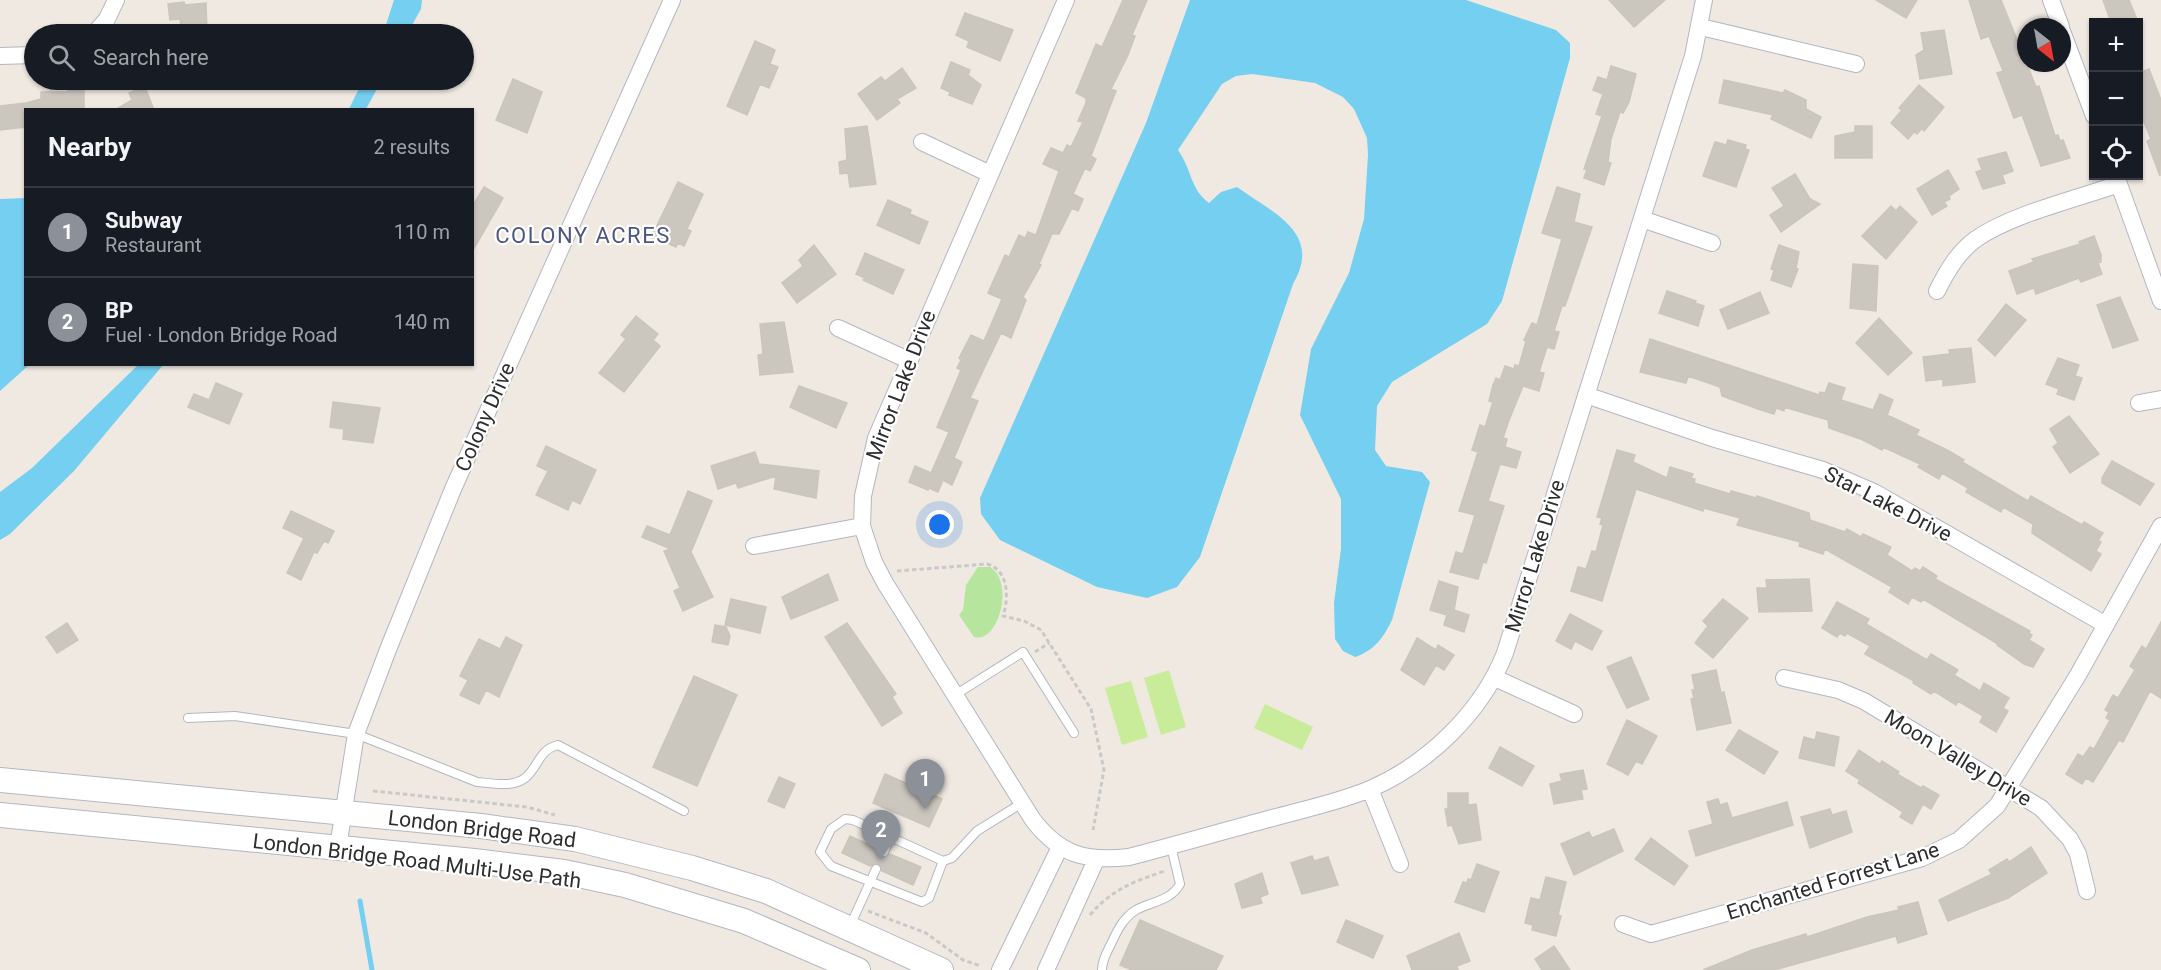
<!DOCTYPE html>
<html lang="en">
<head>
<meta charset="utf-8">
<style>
	:root { --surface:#171b24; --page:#20242c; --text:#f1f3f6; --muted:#9ea1a6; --line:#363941; --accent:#8c9099 }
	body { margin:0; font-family:Roboto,sans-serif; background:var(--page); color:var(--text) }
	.controls { position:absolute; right:18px; top:18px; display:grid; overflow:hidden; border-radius:0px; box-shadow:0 2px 4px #0004 }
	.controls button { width:54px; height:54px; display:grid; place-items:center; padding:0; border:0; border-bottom:2px solid var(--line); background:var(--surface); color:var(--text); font:30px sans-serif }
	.compass { position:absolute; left:2017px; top:18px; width:54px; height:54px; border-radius:50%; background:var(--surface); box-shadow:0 2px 4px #0004; rotate:149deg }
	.you { position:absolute; left:940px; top:525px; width:21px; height:21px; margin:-15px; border:4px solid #fff; border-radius:50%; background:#1a73e8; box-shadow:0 0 0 9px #1a73e833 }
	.badge { display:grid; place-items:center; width:39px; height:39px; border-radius:50%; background:var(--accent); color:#fff; font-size:20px; font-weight:700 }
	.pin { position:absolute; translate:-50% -50px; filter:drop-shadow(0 2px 3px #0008) }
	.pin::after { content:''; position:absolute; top:32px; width:21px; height:18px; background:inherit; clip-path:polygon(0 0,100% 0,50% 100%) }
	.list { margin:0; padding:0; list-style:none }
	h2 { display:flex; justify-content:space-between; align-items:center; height:78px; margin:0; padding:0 24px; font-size:26px }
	h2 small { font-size:20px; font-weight:400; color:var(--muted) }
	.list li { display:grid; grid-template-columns:39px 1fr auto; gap:18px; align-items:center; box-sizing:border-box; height:90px; padding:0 24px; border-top:2px solid var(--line) }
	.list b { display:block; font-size:22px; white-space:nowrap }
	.list p { margin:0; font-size:20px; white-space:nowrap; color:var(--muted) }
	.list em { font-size:20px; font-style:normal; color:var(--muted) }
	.icon { flex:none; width:33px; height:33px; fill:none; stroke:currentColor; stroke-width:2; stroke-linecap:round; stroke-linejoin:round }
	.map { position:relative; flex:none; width:2161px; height:970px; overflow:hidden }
	.search { position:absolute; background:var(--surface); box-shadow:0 2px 4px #0004; left:24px; top:24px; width:450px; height:66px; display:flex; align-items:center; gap:15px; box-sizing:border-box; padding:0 21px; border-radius:33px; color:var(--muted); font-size:22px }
	.panel { position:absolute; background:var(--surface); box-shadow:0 2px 4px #0004; left:24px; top:108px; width:450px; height:258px; border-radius:0px }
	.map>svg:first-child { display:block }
	.green { fill:#b6e59e }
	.pitch { fill:#c9ec9a }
	.water { fill:#75cff0 }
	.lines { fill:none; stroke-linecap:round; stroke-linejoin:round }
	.stream { stroke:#75cff0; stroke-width:5 }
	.building { fill:#cbc7bf; stroke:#cbc5ba; stroke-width:1.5 }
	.lane-casing { stroke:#b4b7c1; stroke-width:10 }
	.street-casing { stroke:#b4b7c1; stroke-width:18 }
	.secondary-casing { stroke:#b4b7c1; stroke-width:26 }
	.path { stroke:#c9c9c9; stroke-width:3; stroke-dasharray:4.5 3; stroke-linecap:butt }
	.lane { stroke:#fff; stroke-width:8 }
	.street { stroke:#fff; stroke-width:16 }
	.secondary { stroke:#fff; stroke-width:24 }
	.labels { text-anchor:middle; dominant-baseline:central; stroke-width:4.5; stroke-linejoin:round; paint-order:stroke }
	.street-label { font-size:21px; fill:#2e2e2e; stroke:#fff }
	.neighbourhood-label { font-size:22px; letter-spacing:1.5px; fill:#4d5680; stroke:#fff }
</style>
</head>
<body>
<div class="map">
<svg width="2161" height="970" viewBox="0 0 2161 970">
	<rect width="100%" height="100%" fill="#efe9e1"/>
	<path class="green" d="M978,567H990C1015,582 999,644 974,637L959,615L963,610L966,585Z"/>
	<path class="pitch" d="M1169,670L1186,727L1161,735L1144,678Z
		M1131,681L1148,737L1122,745L1105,688Z
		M1265,704L1313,727L1302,750L1254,728Z"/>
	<path class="water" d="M394,0H422L421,9L407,34H383Z
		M1190,0H1466L1556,30L1570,43V58L1502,301L1487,324L1392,382L1377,406L1375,450L1386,466L1422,472L1430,482L1392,620C1383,638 1375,650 1355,657L1343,651L1335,639L1334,603L1341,549V499L1300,415L1311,349L1349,273L1364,219L1368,155L1367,138L1354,109L1343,97L1315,83L1252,74L1236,76L1222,84L1178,150C1192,170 1190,189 1209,203L1221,192L1237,187C1273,213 1323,233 1293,284L1200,557L1177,587L1147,598L1097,587L1000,540L981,514L980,498L1146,123Z
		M363,80H382L366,109H349Z
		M25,198L26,364L29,365L0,391V199Z
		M138,365H163L74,471L10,534L0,540V492L32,468Z"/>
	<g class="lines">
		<path class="stream" d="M360,901L372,970"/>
	</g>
	<path class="building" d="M1123,0H1147L1132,35L1135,36L1128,55L1111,89L1116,91L1091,156L1096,159L1090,171L1085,168L1073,194L1083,199L1078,211L1072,208L1059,234H1052L1039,264L1041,265L1023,297L1026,300L1011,338L1001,333L970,398L978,401L954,458L962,462L952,485L943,480L938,492L929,488L928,490L909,482L915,466L931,473L949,432L937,427L961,370L957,368L961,360L959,358L971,335L984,341L1002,299L988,293L1005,255L1009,257L1019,235L1025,238L1028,232L1036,235L1059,171L1043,164L1051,148L1063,153L1067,145L1071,147L1083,122L1078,121L1086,103V98L1076,93L1096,44L1102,47Z
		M1609,0H1665L1634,27Z
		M1876,0H1917L1906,18Z
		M1969,0H2001L2036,87L2039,86L2055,136L2058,135L2060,141L2063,140L2070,158L2041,166L2022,115L2014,118L1997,73L2003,71L1989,36L1981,39Z
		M2103,0H2129L2138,22H2111Z
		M184,2L185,5L206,3L207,33L182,34L180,19L170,20L168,4Z
		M965,13L1013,30L1000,61L967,47L969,41L956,35Z
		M1944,30L1952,74L1920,79L1916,55L1924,50L1921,33Z
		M755,41L775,50L770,64L778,67L769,88L760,84L747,115L727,106Z
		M951,62L970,70L968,75L981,85L972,104L949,95L950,92L941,88Z
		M1611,66L1636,74L1629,102L1623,113L1620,112L1611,139L1608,162L1611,163L1604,185L1584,178L1587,169H1584L1602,116L1596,114L1603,94L1593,90L1598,77L1607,80Z
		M902,68L916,88L897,99L900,103L877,120L858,94L881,77L885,81Z
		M2149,69L2161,100L2160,176L2147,141L2151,139L2139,110V73Z
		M513,79L542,92L527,133L496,120Z
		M1724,80L1783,93L1785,90L1806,100V109L1821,117L1811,138L1771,119L1773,115L1719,103Z
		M1919,85L1944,107L1924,131L1922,128L1917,134L1914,132L1908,139L1891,123L1902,110L1899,108Z
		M145,87L154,110H115L132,100L129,93Z
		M68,89H84V110H26V127L0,130V106L26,103L41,99V92H68Z
		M867,126L876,184L850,187L848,173L840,174L839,162L847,160L845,129Z
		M1855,126H1872V158H1835V136L1855,132Z
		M1728,140L1746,145L1745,149L1749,150L1736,187L1703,176L1715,142L1726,145Z
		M2006,152L2013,171L2002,175L2005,183L1983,189L1976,172L1982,170L1978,159Z
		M1948,170L1959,189L1949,196L1950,199L1944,202L1947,206L1932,215L1917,189Z
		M1795,174L1810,199L1820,204L1781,232L1770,215L1784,206L1772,188Z
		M678,182L703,194L687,229L691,231L684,246L678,243L676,247L652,236Z
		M484,187L503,198L472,252V207Z
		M1557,187L1580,194L1574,222L1592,227L1565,306H1562L1554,331L1559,332L1554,349L1547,347L1539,372L1544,373L1539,391L1523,386L1509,420L1503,438L1507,439L1505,447L1521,452L1516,468L1500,464L1488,501L1504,506L1486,563L1483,562L1478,579L1450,572L1456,552L1463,554L1475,515L1459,511L1478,452L1472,450L1480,425L1485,427L1493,402L1489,401L1493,385L1496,378L1500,380L1505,366L1514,369L1515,365L1519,366L1526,341L1524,340L1532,323L1537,325L1544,301L1562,239L1542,233Z
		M888,200L911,210L910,214L928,222L919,244L877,225Z
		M1891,206L1896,211L1900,206L1917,222L1886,259L1862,236Z
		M2094,236L2101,255V262L2098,263L2102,274L2081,282L2079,278L2036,294L2034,288L2017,294L2009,271L2034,262L2032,259L2080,244L2079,242Z
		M814,245L836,274L797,303L782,283L803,266L799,260Z
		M1779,245L1799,252L1796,268L1798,269L1791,287L1771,280L1774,270L1771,269Z
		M865,253L904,270L893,294L863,280L865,278L856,274Z
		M1853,264L1878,266L1876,311L1850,308Z
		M1667,291L1696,301L1695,303L1704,306L1698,326L1659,313Z
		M1760,292L1769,313L1728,329L1720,310Z
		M2120,297L2138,340L2113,348L2097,305Z
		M2006,304L2026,320L1995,356L1978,340Z
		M636,316L658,334L653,340L660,346L624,392L599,373L626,339L621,335Z
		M1879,318L1912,353L1888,375L1856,343Z
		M784,322L793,372L760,375L758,355L763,354L760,324Z
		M1650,339L1819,395L1820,392L1825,393L1829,383L1845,388L1841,400L1873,410L1880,394L1893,400L1887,415L1919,430L1916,435L1949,451L1964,460L1962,462L2028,501L2031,496L2082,525L2084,522L2103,533L2098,540L2101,542L2096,551L2101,554L2091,571L2032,533L2033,524L2003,507L2001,512L1966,492L1968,488L1942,473L1939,479L1918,467L1920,464L1883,447L1882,450L1863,440L1829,428L1828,420L1784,407V411L1776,408L1774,414L1758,409L1722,396L1720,387L1688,376L1686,383L1640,372Z
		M1971,348L1975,382L1943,386V379L1926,381L1923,357L1950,354L1949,350Z
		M2058,358L2079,365L2075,376L2082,378L2074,400L2057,394L2059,389L2046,384Z
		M216,383L242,394L229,424L188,407L194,394L209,400Z
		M799,386L847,403L836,428L790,407Z
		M333,402L380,408L373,443L343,439L344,429L330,427Z
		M2069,416L2099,454L2070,473L2053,447L2058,443L2050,429Z
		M546,446L596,470L580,504L572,500L568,510L536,495L548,471L537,466Z
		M1617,450L1635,455L1633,462L1667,478L1670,467L1693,474L1691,478L1695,479L1694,483L1730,494L1731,491L1756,498L1757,496L1809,513L1810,520L1845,532L1847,529L1861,537L1863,534L1891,547L1887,555L1912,571L1915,568L1920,571L1923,567L1937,576L1935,579L2030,631L2029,633L2032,635L2029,640L2044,649L2033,667L2024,664L1997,645L1998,644L1923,599L1921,602L1912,597L1908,604L1889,592L1892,587L1825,549L1823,554L1799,546L1800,542L1737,525L1740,518L1704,508L1703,511L1636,489L1602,601L1571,591L1578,567L1586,569L1592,551L1596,552L1603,525L1600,524L1602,518L1597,517Z
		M755,452L759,464L819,471L816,498L774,489L776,476L738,488L736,483L718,489L711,466Z
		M2112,461L2154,484L2140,505L2102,483V478Z
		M688,491L712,501L691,552L713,597L683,611L674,591L680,588L664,551L671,549L642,537L647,526L670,535Z
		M291,511L334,531L328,543L324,541L317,553L314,552L301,580L287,573L304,538L283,528Z
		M828,574L838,600L791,619L782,597Z
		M1809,579L1812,611L1759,612L1757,588H1767L1766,580Z
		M1439,581L1458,587L1454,610L1469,615L1464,632L1444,625L1447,615L1430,610Z
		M731,599L766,607L760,633L725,625Z
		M1723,599L1748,618L1713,658L1695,643L1708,626L1703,621Z
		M1837,602L1869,619L1866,624L1927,660L1931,654L1958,670L1954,675L1980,691L1984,683L2009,698L2003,708L2008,711L1996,732L1980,722L1983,716L1958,701L1956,705L1934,691L1931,694L1913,683L1914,681L1865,654L1870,646L1847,633L1845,636L1840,633L1837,637L1822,628Z
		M1570,614L1602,631L1592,650L1575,641L1571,649L1556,641Z
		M2161,622V698L2150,691L2123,742L2119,740L2093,782L2086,778L2082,784L2066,774L2078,754L2083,757L2090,747L2094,749L2110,720L2106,718L2109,712L2105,710L2113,695L2118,698L2135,670L2130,666L2142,646L2146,649Z
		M67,623L78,640L57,653L46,637Z
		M847,623L896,694L892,697L902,713L882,726L825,637Z
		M715,625L726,627L730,636L728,645L712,642Z
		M506,637L522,645L499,697L486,690L479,704L460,695L468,680L460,676L479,639L500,649Z
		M1417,638L1436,650L1438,645L1454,655L1444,670L1436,665L1424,685L1401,670Z
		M1631,657L1649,699L1627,708L1607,667Z
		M1716,670L1721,693L1724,692L1731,723L1697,730L1691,699L1694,698L1692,690H1695L1692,675Z
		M694,676L737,695L697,786L653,767Z
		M1627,720L1657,736L1642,764L1636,761L1628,775L1607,764Z
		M1739,730L1778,752L1764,774L1726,750Z
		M1817,732L1839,737L1834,766L1799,758L1804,737L1815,740Z
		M1500,747L1534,766L1522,786L1489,768Z
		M1859,750L1880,764L1882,761L1899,772L1897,774L1921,788L1923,786L1939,795L1931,809L1923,804L1912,824L1900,817L1903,812L1858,783L1860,780L1846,771Z
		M1583,770L1587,789L1581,790L1583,799L1554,804L1550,784L1562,781L1560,774Z
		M885,774L942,799L929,827L873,803Z
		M779,777L795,784L784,808L768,801Z
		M1448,793H1468V805L1476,804L1481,840L1459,844L1452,825L1448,826L1445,809H1448Z
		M1718,799L1720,805L1727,803L1732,818L1787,802L1793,825L1696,856L1689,831L1713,824L1707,802Z
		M1830,809L1832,815L1846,811L1852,832L1810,848L1801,817Z
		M1614,829L1623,851L1574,875L1561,844L1589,832L1592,838Z
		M850,836L878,849L879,855L882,858L890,854L921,867L913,885L882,871L878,863L870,866L842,853Z
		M1651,838L1688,866L1674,885L1635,859Z
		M2031,847L2047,873L2008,898L1948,921L1939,900L1992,874L1989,870L2007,859L2009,862Z
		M1312,856L1314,861L1328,857L1338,885L1302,894L1291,863Z
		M1477,864L1499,872L1484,912L1455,902L1463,882L1467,883L1468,879L1471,880Z
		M1262,873L1268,894L1260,897L1262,903L1242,908L1235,884Z
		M1546,877L1566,882L1558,915L1561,916L1556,936L1532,930L1533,925L1525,923L1531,898L1540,900Z
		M1918,902L1927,934L1898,943L1896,936L1774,970H1703L1752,950L1806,934L1807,937L1867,917L1899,910L1898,907Z
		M1140,920L1223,956L1216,970H1132L1120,965Z
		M1346,920L1383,936L1373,958L1337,942Z
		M1459,933L1470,961L1457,966L1458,970H1412L1407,956Z
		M1554,946L1570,970H1542L1535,959Z"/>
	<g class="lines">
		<defs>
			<path id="lane" d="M955,695L1023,652L1074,733
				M188,718L235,716L356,734L477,782C491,783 512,788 525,778C539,767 538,750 558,745L684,811
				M884,852L891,837
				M943,861L929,898L922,902L831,866L820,852L831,829L845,819L853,820L943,861L952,858L977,831L1022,803
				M850,926L876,869
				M1102,970C1102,960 1107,952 1111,944C1117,931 1123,918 1136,910C1151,902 1172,900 1180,884L1171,846"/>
			<path id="street" d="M1066,0L876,438L863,496L862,526L874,562L885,583L1033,820C1060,855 1086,862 1129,857C1175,845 1220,832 1265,820C1300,810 1337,803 1370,789C1428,764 1482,712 1505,653L1693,56L1704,0
				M2051,0L2061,27
				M1701,27L1856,64
				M2062,31L2094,116
				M94,34L107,19L116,0
				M0,56L34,55
				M922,142L990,174
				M2116,176L2161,301
				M1642,219L1712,243
				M1937,291C1947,271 1958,252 1976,239C2012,214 2076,199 2119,184
				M838,328L908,360
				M1586,395L1712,438L1823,470L1874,492L2106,625
				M2139,403L2161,399
				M754,546L862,526
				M1495,678L1574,714
				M1784,678L1838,690L1864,701L2041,808L2070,839L2078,854L2087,891
				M1370,789L1400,864
				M338,847L356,734L389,647L453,489L672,0
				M1623,924L1651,934L1922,858L1959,840L1997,806L2078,675L2161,526
				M1000,970L1060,847
				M1046,970L1096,860"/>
			<path id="secondary" d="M0,780L481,826L575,839L692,868L766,891L941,970
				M0,815L474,861L564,872L625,885L744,921L858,970"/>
		</defs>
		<use href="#lane" class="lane-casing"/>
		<use href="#street" class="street-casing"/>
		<use href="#secondary" class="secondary-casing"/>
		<path class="path" d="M897,571L987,564C1009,570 1009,598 1003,616L1024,621L1041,630L1091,709L1104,770L1093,830
			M1035,652L1049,643
			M373,791L527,807L555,815
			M868,911L926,933L963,960L981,966
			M1090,915C1111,890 1134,881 1165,871"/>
		<use href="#lane" class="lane"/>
		<use href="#street" class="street"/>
		<use href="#secondary" class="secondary"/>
	</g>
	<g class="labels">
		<g class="street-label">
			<text transform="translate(901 385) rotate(-69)">Mirror Lake Drive</text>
			<text transform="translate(485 417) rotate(-66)">Colony Drive</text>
			<text transform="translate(1888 504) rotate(27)">Star Lake Drive</text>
			<text transform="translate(1535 556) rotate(-73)">Mirror Lake Drive</text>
			<text transform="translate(1958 758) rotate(31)">Moon Valley Drive</text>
			<text transform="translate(482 829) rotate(7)">London Bridge Road</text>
			<text transform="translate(417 861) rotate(7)">London Bridge Road Multi-Use Path</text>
			<text transform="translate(1833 881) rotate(-17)">Enchanted Forrest Lane</text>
		</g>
		<g class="neighbourhood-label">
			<text x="583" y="235">COLONY ACRES</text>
		</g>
	</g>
</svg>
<div class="controls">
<button>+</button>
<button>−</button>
<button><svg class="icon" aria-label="locate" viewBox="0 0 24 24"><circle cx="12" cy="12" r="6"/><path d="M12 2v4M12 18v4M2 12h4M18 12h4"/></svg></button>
</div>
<svg class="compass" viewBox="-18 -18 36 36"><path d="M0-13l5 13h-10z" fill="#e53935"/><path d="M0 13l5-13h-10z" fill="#9ea1a6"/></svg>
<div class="you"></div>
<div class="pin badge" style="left:925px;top:809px">1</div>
<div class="pin badge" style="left:881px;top:860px">2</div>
<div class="search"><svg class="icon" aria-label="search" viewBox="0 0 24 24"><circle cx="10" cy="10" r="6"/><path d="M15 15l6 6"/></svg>Search here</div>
<section class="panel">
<h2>Nearby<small>2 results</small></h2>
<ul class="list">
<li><span class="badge">1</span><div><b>Subway</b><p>Restaurant</p></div><em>110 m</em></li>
<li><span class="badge">2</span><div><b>BP</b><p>Fuel · London Bridge Road</p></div><em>140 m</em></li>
</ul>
</section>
</div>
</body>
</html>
